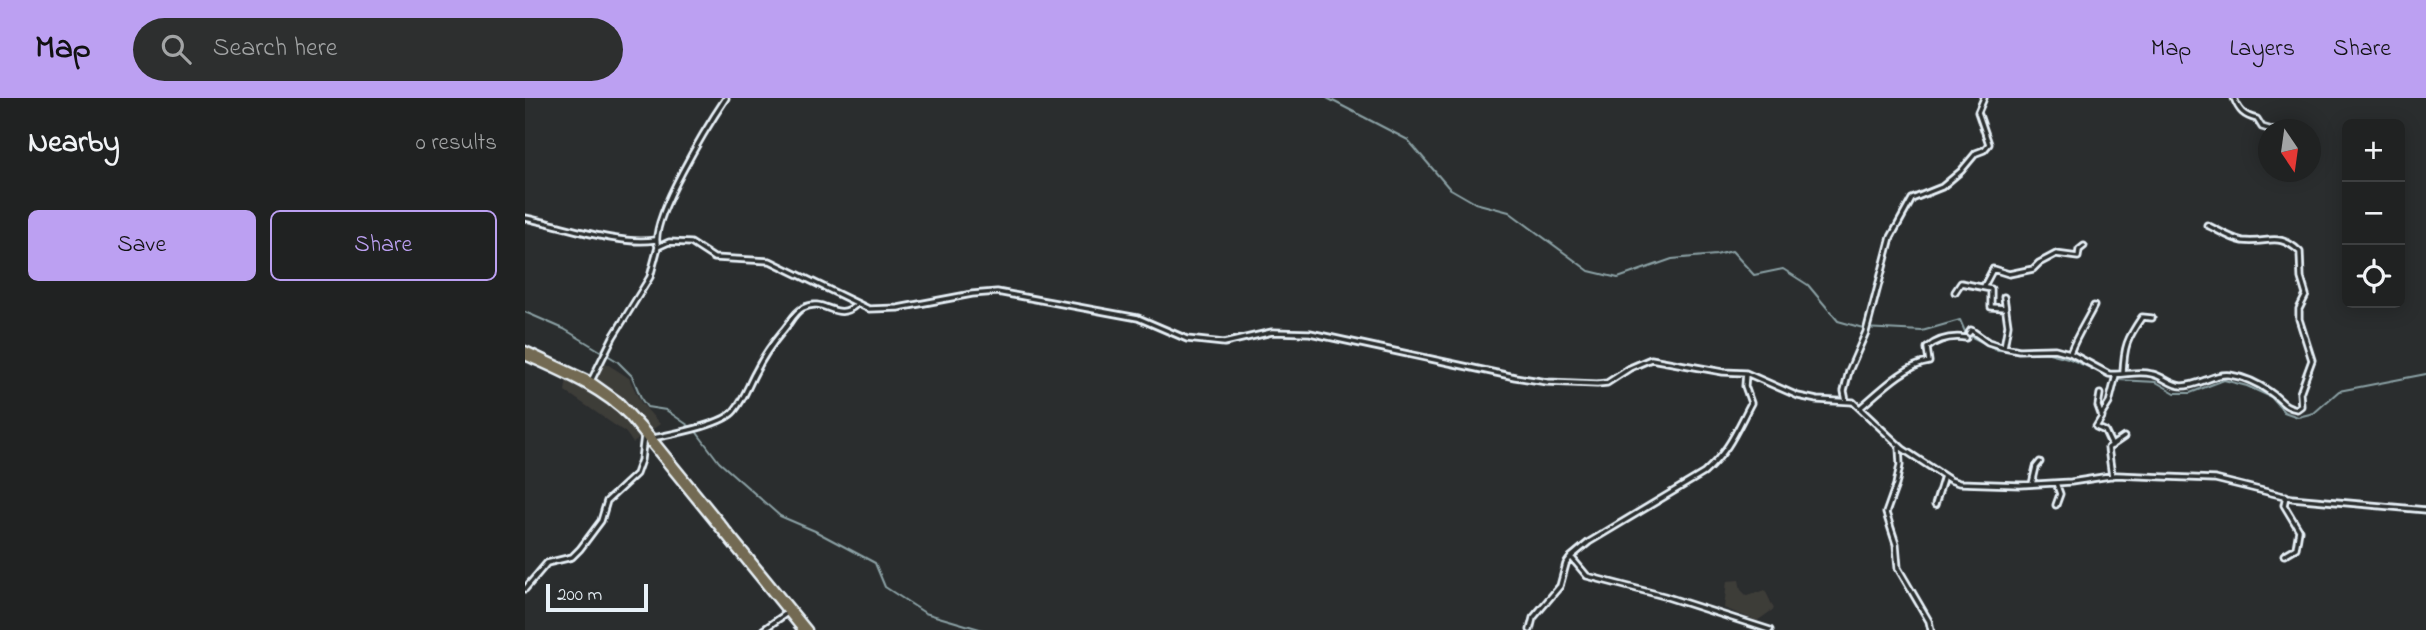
<!DOCTYPE html>
<html lang="en">
<head>
<meta charset="utf-8">
<style>
	:root { --surface:#202222; --page:#2d2f2f; --text:#f1f3f6; --muted:#a2a4a5; --line:#3d3f40; --accent:#bca0f2 }
	body { margin:0; font-family:"Indie Flower",sans-serif; background:var(--page); color:var(--text) }
	.controls { position:absolute; right:21px; top:21px; display:grid; overflow:hidden; border-radius:10px; box-shadow:0 4px 18px #0003 }
	.controls button { width:63px; height:63px; display:grid; place-items:center; padding:0; border:0; border-bottom:2px solid var(--line); background:var(--surface); color:var(--text); font:35px sans-serif }
	.compass { position:absolute; left:1733px; top:21px; width:63px; height:63px; border-radius:50%; background:var(--surface); box-shadow:0 4px 18px #0003; rotate:167deg }
	.scale { position:absolute; left:21px; bottom:18px; width:102px; box-sizing:border-box; padding-left:7px; border:4px solid #e8f1f8; border-top:0; font-size:19px; line-height:24px; white-space:nowrap; color:#e8f1f8; -webkit-text-stroke:5px #2a2d2e; paint-order:stroke }
	.list { margin:0; padding:0; list-style:none }
	h2 { display:flex; justify-content:space-between; align-items:center; height:91px; margin:0; padding:0 28px; font-size:30px }
	h2 small { font-size:23px; font-weight:400; color:var(--muted) }
	.actions { display:flex; gap:14px; padding:21px 28px }
	.actions a { flex:1; padding:16px 0; border:2px solid var(--accent); border-radius:10px; text-align:center; font-size:24px; color:var(--accent) }
	.actions .main { background:var(--accent); color:#111 }
	.icon { flex:none; width:38px; height:38px; fill:none; stroke:currentColor; stroke-width:2; stroke-linecap:round; stroke-linejoin:round }
	.map { position:relative; flex:none; width:1901px; height:532px; overflow:hidden }
	header { display:flex; align-items:center; gap:42px; box-sizing:border-box; height:98px; padding:0 35px; background:var(--accent); color:#111 }
	header strong { font-size:33px }
	nav { display:flex; gap:38px; margin-inline-start:auto; font-size:24px }
	.search { width:490px; height:63px; background:var(--page); display:flex; align-items:center; gap:18px; box-sizing:border-box; padding:0 24px; border-radius:38px; color:var(--muted); font-size:26px }
	main { display:flex }
	aside { flex:1; background:var(--surface) }
	.map>svg:first-child { display:block }
	.built { fill:#3e3c39 }
	.lines { fill:none; stroke-linecap:round; stroke-linejoin:round }
	.stream { stroke:#8ba1a5; stroke-width:2 }
	.minor-casing { stroke:#e8f1f8; stroke-width:9 }
	.major-casing { stroke:#e8f1f8; stroke-width:11 }
	.minor { stroke:#2a2d2e; stroke-width:3.5 }
	.major { stroke:#736b52; stroke-width:6 }
</style>
</head>
<body>
<header>
<strong>Map</strong>
<div class="search"><svg class="icon" aria-label="search" viewBox="0 0 24 24"><circle cx="10" cy="10" r="6"/><path d="M15 15l6 6"/></svg>Search here</div>
<nav><a>Map</a><a>Layers</a><a>Share</a></nav>
</header>
<main>
<aside>
<h2>Nearby<small>0 results</small></h2>
<ul class="list">
</ul>
<div class="actions"><a class="main">Save</a><a>Share</a></div>
</aside>
<div class="map">
<svg width="1901" height="532" viewBox="0 0 1901 532">
	<rect width="100%" height="100%" fill="#2a2d2e"/>
	<filter id="ink" filterUnits="userSpaceOnUse"><feTurbulence type="fractalNoise" baseFrequency=".0143" numOctaves="2"/><feDisplacementMap in="SourceGraphic" scale="14" xChannelSelector="R" yChannelSelector="G"/><feConvolveMatrix kernelMatrix="1 2 1 2 8 2 1 2 1" color-interpolation-filters="sRGB"/></filter>
	<g filter="url(#ink)">
		<path class="built" d="M79,264L104,280L116,305L135,326L108,345L101,335L40,293L42,280L66,288Z
			M1214,482L1216,492L1222,498L1240,492L1249,511L1232,523L1199,510L1202,483Z"/>
		<g class="lines">
			<path class="stream" d="M802,0L883,42L924,90L950,105L984,114L1064,173L1093,180L1147,161L1191,157L1207,153L1229,177L1258,171L1283,187L1313,223L1338,230L1397,233L1435,222L1441,236L1473,252L1524,255L1543,260L1593,282L1631,284L1650,295H1665L1699,282L1722,288L1746,299L1759,314L1773,319L1789,315L1814,293L1901,276
				M0,214L39,231L92,263L107,278L117,302L122,309L141,312L170,332L194,364L255,418L290,433L350,465L360,489L400,515L458,532"/>
			<defs>
				<path id="minor" d="M1709,0C1714,13 1719,18 1732,21L1737,29L1747,32
					M0,120C37,127 94,148 130,142
					M133,149C122,125 185,24 201,0
					M1459,188L1468,171L1484,176L1508,171L1514,165L1531,156L1553,159L1554,152L1559,148
					M1430,194L1436,185L1466,191V209L1480,210
					M1479,199L1483,227L1479,249
					M1444,235L1446,232L1463,244L1479,249L1494,252L1530,251L1545,255L1584,276C1598,278 1612,272 1627,276C1638,278 1646,288 1657,288C1674,288 1689,275 1705,277C1719,279 1734,286 1745,294C1756,301 1758,309 1772,311L1776,308L1775,295L1787,262L1774,221V211L1781,197L1776,180L1775,154C1753,133 1744,146 1718,143C1706,141 1693,132 1682,127
					M1545,255C1552,237 1561,224 1569,208
					M1598,275C1599,248 1602,241 1617,219L1627,220
					M66,283L88,239L125,179L133,149L144,144L166,145L189,160L245,163L344,211L373,210L447,196L472,194L613,220L662,241L699,245L747,234L785,235L990,279L1022,284L1072,286L1082,285L1105,270L1126,261L1198,274L1221,275L1273,298L1292,302L1328,304L1378,351L1425,382L1434,385L1495,387L1546,384L1591,377L1690,381L1767,400L1901,412
					M1575,296L1573,308L1577,319L1571,329L1580,333L1587,348
					M1321,303L1319,293L1324,273L1341,234L1366,139L1387,101L1417,89L1436,73L1451,55L1459,52L1464,46L1453,14L1459,0
					M1335,310C1354,294 1380,267 1404,264L1402,250C1413,241 1427,238 1441,240
					M1577,316L1584,305L1591,277
					M128,340C147,336 198,327 209,313C219,301 223,288 230,275C237,261 247,246 257,234C264,227 269,214 278,210C300,198 311,226 332,206
					M1374,349L1375,367L1371,387L1361,415L1371,446L1373,470L1404,523L1406,532
					M1587,378L1583,350L1599,339
					M1531,385L1535,396L1531,407
					M1507,386L1511,369L1515,364
					M1410,407L1419,378
					M1759,457L1771,450L1774,432L1759,407L1761,398
					M1046,459L1062,478L1139,498L1245,532
					M0,491L22,465L47,459L55,451L76,423L82,403L111,376L116,362L119,338
					M238,532L262,515
					M1005,532L1008,520L1035,488L1041,466L1046,459L1064,444L1179,375C1205,351 1210,335 1226,305L1220,288L1221,275"/>
				<path id="major" d="M0,252L66,283L94,303L127,340L283,532
					M0,258C37,275 75,290 104,319L277,532"/>
			</defs>
			<use href="#minor" class="minor-casing"/>
			<use href="#major" class="major-casing"/>
			<use href="#minor" class="minor"/>
			<use href="#major" class="major"/>
		</g>
	</g>
</svg>
<div class="controls">
<button>+</button>
<button>−</button>
<button><svg class="icon" aria-label="locate" viewBox="0 0 24 24"><circle cx="12" cy="12" r="6"/><path d="M12 2v4M12 18v4M2 12h4M18 12h4"/></svg></button>
</div>
<svg class="compass" viewBox="-18 -18 36 36"><path d="M0-13l5 13h-10z" fill="#e53935"/><path d="M0 13l5-13h-10z" fill="#a2a4a5"/></svg>
<div class="scale">200 m</div>
</div>
</main>
</body>
</html>
